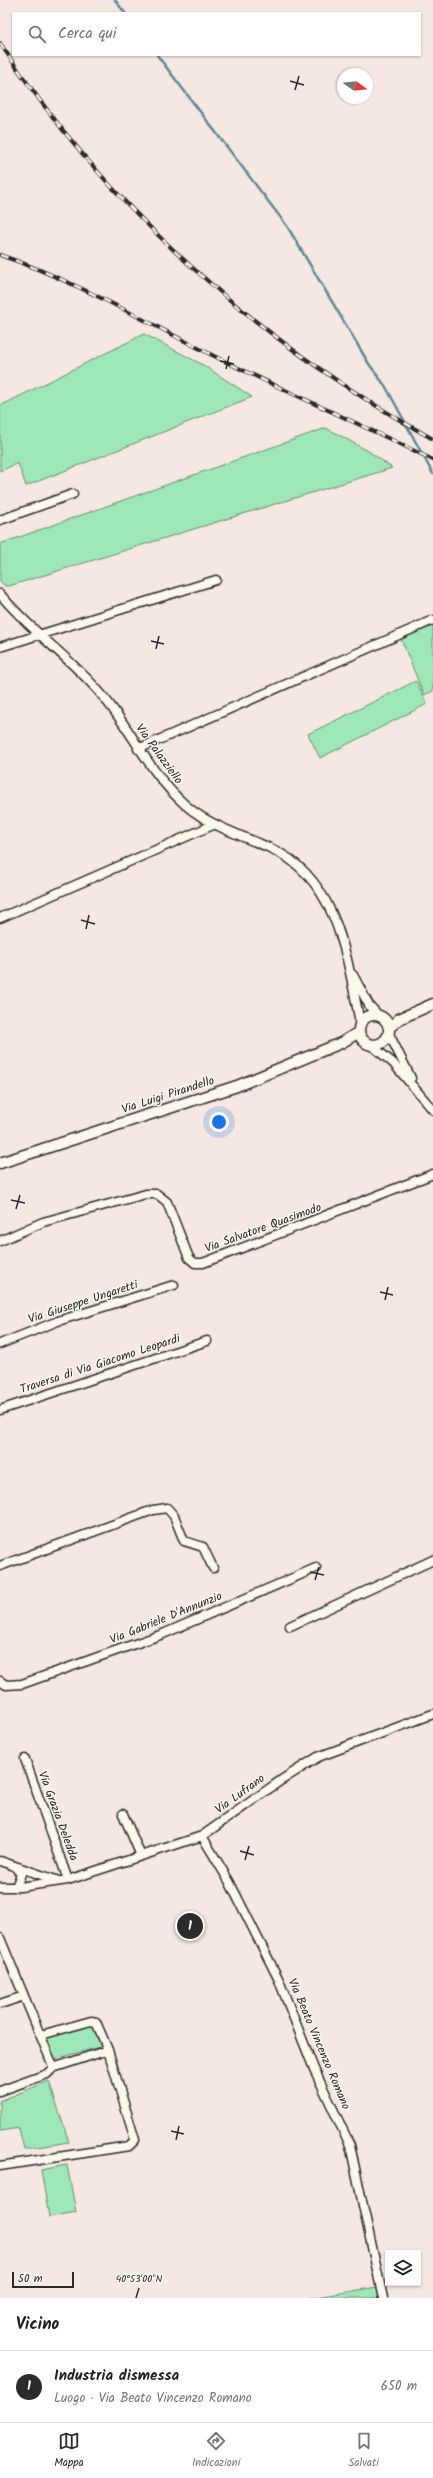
<!DOCTYPE html>
<html lang="it">
<head>
<meta charset="utf-8">
<style>
	:root { --surface:#fff; --page:#f2f2f2; --text:#202124; --muted:#757577; --line:#e0e0e0; --accent:#2b2b2b }
	body { margin:0; font-family:Kalam,sans-serif; background:var(--page); color:var(--text) }
	.controls { position:absolute; right:12px; bottom:12px; display:grid; overflow:hidden; border-radius:0px; box-shadow:0 1px 3px #0004 }
	.controls button { width:36px; height:36px; display:grid; place-items:center; padding:0; border:0; border-bottom:1px solid var(--line); background:var(--surface); color:var(--text); font:20px sans-serif }
	.compass { position:absolute; left:337px; top:68px; width:36px; height:36px; border-radius:50%; background:var(--surface); box-shadow:0 1px 3px #0004; rotate:104deg }
	.scale { position:absolute; left:12px; bottom:10px; width:62px; box-sizing:border-box; padding-left:4px; border:2px solid #2b2b2b; border-top:0; font-size:11px; line-height:14px; white-space:nowrap; color:#2b2b2b; -webkit-text-stroke:3px #fbf7ec; paint-order:stroke }
	.you { position:absolute; left:219px; top:1122px; width:14px; height:14px; margin:-10px; border:3px solid #fff; border-radius:50%; background:#1a73e8; box-shadow:0 0 0 6px #1a73e833 }
	.badge { display:grid; place-items:center; width:26px; height:26px; border-radius:50%; background:var(--accent); color:#fff; font-size:13px; font-weight:700 }
	.pin { position:absolute; translate:-50% -50%; border:2px solid #fff; box-shadow:0 1px 4px #0006 }
	.list { margin:0; padding:0; list-style:none }
	h2 { display:flex; justify-content:space-between; align-items:center; height:52px; margin:0; padding:0 16px; font-size:17px }
	h2 small { font-size:13px; font-weight:400; color:var(--muted) }
	.list li { display:grid; grid-template-columns:26px 1fr auto; gap:12px; align-items:center; box-sizing:border-box; height:72px; padding:0 16px; border-top:1px solid var(--line) }
	.list b { display:block; font-size:15px; white-space:nowrap }
	.list p { margin:0; font-size:13px; white-space:nowrap; color:var(--muted) }
	.list em { font-size:13px; font-style:normal; color:var(--muted) }
	.icon { flex:none; width:22px; height:22px; fill:none; stroke:currentColor; stroke-width:2; stroke-linecap:round; stroke-linejoin:round }
	.map { position:relative; flex:none; width:433px; height:2298px; overflow:hidden }
	.search { position:absolute; background:var(--surface); box-shadow:0 1px 3px #0004; left:12px; right:12px; top:12px; height:44px; display:flex; align-items:center; gap:10px; box-sizing:border-box; padding:0 14px; border-radius:0px; color:var(--muted); font-size:15px }
	.sheet { height:124px; background:var(--surface) }
	nav { display:flex; justify-content:space-around; align-items:center; box-sizing:border-box; height:56px; border-top:1px solid var(--line); background:var(--surface); font-size:11px; color:var(--muted) }
	nav a { display:grid; justify-items:center; gap:2px }
	nav .on { color:var(--accent) }
	.map>svg:first-child { display:block }
	.green { fill:#9ee8b7; stroke:#648a71 }
	.lines { fill:none; stroke-linecap:round; stroke-linejoin:round }
	.stream { stroke:#5d8997; stroke-width:2.5 }
	.minor-casing { stroke:#2b2b2b; stroke-width:11 }
	.tertiary-casing { stroke:#2b2b2b; stroke-width:13 }
	.minor { stroke:#fbf7ec; stroke-width:8 }
	.tertiary { stroke:#fbf7ec; stroke-width:10 }
	.rail-casing { stroke:#2b2b2b; stroke-width:4 }
	.rail { stroke:#fbf7ec; stroke-width:2.5; stroke-dasharray:8; stroke-linecap:butt }
	.ticks { fill:none; stroke:#2b2b2b; stroke-width:1.5 }
	.labels { text-anchor:middle; dominant-baseline:central; stroke-width:3; stroke-linejoin:round; paint-order:stroke }
	.street-label { font-size:12px; fill:#2b2b2b; stroke:#fbf7ec }
	.ticks-label { font-size:10px; text-anchor:middle; fill:#2b2b2b; stroke:#fbf7ec; stroke-width:3; stroke-linejoin:round; paint-order:stroke }
</style>
</head>
<body>
<div class="map">
<svg width="433" height="2298" viewBox="0 0 433 2298">
	<rect width="100%" height="100%" fill="#f5e7e2"/>
	<filter id="ink" filterUnits="userSpaceOnUse"><feTurbulence type="fractalNoise" baseFrequency=".025" numOctaves="2"/><feDisplacementMap in="SourceGraphic" scale="8" xChannelSelector="R" yChannelSelector="G"/><feConvolveMatrix kernelMatrix="1 2 1 2 8 2 1 2 1" color-interpolation-filters="sRGB"/></filter>
	<g filter="url(#ink)">
		<path class="green" d="M144,334L203,365L252,397L26,486L18,463L0,471V406Z
			M326,428L370,452L392,468L9,586H5L0,581V544Z
			M433,626V691L424,695L401,639Z
			M416,681L427,704L320,758L308,734Z
			M93,2023L103,2046L55,2059L46,2036Z
			M49,2081L69,2142L24,2149L19,2128L0,2131V2101Z
			M67,2165L76,2212L49,2217L41,2170Z
			M377,2287L379,2298H311Z"/>
		<g class="lines">
			<path class="stream" d="M115,0L125,13
				M157,55L287,226L369,364L386,387L433,474"/>
			<defs>
				<path id="minor" d="M0,520L73,494
					M0,594C30,631 71,658 101,694C130,727 146,767 178,798C203,824 238,834 270,848C338,878 347,958 360,1023
					M0,647L216,580
					M138,749L433,620
					M0,918L213,825
					M353,975L369,1005L378,1015
					M389,1034L411,1078
					M370,1044L393,1063L433,1110
					M0,1241L43,1222L146,1194H157L167,1202L189,1258L195,1263H203L433,1174
					M0,1344L58,1321L174,1285
					M0,1410L207,1341
					M0,1566L153,1510L167,1508L174,1516L184,1541L203,1547L213,1568
					M290,1626L433,1560
					M0,1681L6,1685L22,1684L163,1634L316,1568
					M25,1759L68,1880
					M123,1814L141,1856
					M202,1836L229,1881L278,1978L314,2069L350,2145L383,2298
					M0,1861L56,1880
					M15,1867L21,1874L16,1887
					M0,1887H20L68,1880L202,1836L280,1781L318,1757L433,1714
					M0,1938L53,2066L56,2067L108,2050
					M0,2004L24,1996
					M0,2091L47,2074L54,2067
					M0,2166L129,2146L135,2140L108,2050L96,2022L91,2021L41,2035"/>
				<path id="tertiary" d="M359 1030a15 15 0 1 1 30 0a15 15 0 1 1-30 0Z
					M389,1028L399,1019L433,1004
					M0,1163L237,1086L341,1043L359,1032"/>
			</defs>
			<use href="#minor" class="minor-casing"/>
			<use href="#tertiary" class="tertiary-casing"/>
			<use href="#minor" class="minor"/>
			<use href="#tertiary" class="tertiary"/>
			<defs>
				<path id="rail" d="M0,43C108,209 261,344 433,439
					M0,255C74,280 144,321 214,356C286,392 361,424 433,460"/>
			</defs>
			<use href="#rail" class="rail-casing"/>
			<use href="#rail" class="rail"/>
		</g>
	</g>
	<path class="ticks" d="M290,81L304,85M295,90L299,76M220,361L234,364M226,369L229,356M151,641L164,644M156,649L159,636M81,920L95,924M86,929L89,915M11,1200L25,1203M16,1209L20,1195M380,1292L393,1295M385,1300L388,1287M310,1572L324,1575M315,1580L319,1567M240,1851L254,1855M245,1860L249,1846M171,2131L184,2134M176,2140L179,2126M136,2298L139,2288"/>
	<g class="labels">
		<g class="street-label">
			<text transform="translate(159 754) rotate(54)">Via Palazziello</text>
			<text transform="translate(168 1095) rotate(-18)">Via Luigi Pirandello</text>
			<text transform="translate(263 1228) rotate(-20)">Via Salvatore Quasimodo</text>
			<text transform="translate(83 1302) rotate(-18)">Via Giuseppe Ungaretti</text>
			<text transform="translate(100 1364) rotate(-18)">Traversa di Via Giacomo Leopardi</text>
			<text transform="translate(166 1618) rotate(-22)">Via Gabriele D'Annunzio</text>
			<text transform="translate(240 1794) rotate(-36)">Via Lufrano</text>
			<text transform="translate(58 1816) rotate(70)">Via Grazia Deledda</text>
			<text transform="translate(319 2044) rotate(67)">Via Beato Vincenzo Romano</text>
		</g>
	</g>
	<g class="ticks-label">
		<text x="139" y="2282">40°53'00"N</text>
	</g>
</svg>
<div class="controls">
<button><svg class="icon" aria-label="layers" viewBox="0 0 24 24"><path d="M12 4l9 5-9 5-9-5zM3 14l9 5 9-5"/></svg></button>
</div>
<svg class="compass" viewBox="-18 -18 36 36"><path d="M0-13l5 13h-10z" fill="#e53935"/><path d="M0 13l5-13h-10z" fill="#757577"/></svg>
<div class="scale">50 m</div>
<div class="you"></div>
<div class="pin badge" style="left:190px;top:1926px">1</div>
<div class="search"><svg class="icon" aria-label="search" viewBox="0 0 24 24"><circle cx="10" cy="10" r="6"/><path d="M15 15l6 6"/></svg>Cerca qui</div>
</div>
<section class="sheet">
<h2>Vicino<small></small></h2>
<ul class="list">
<li><span class="badge">1</span><div><b>Industria dismessa</b><p>Luogo · Via Beato Vincenzo Romano</p></div><em>650 m</em></li>
</ul>
</section>
<nav>
<a class="on"><svg class="icon" aria-label="map" viewBox="0 0 24 24"><path d="M3 6l6-2 6 2 6-2v14l-6 2-6-2-6 2zM9 4v14M15 6v14"/></svg>Mappa</a>
<a><svg class="icon" aria-label="directions" viewBox="0 0 24 24"><path d="M12 3l9 9-9 9-9-9zM9 14v-3h6M13 9l2 2-2 2"/></svg>Indicazioni</a>
<a><svg class="icon" aria-label="saved" viewBox="0 0 24 24"><path d="M7 4h10v16l-5-4-5 4z"/></svg>Salvati</a>
</nav>
</body>
</html>
